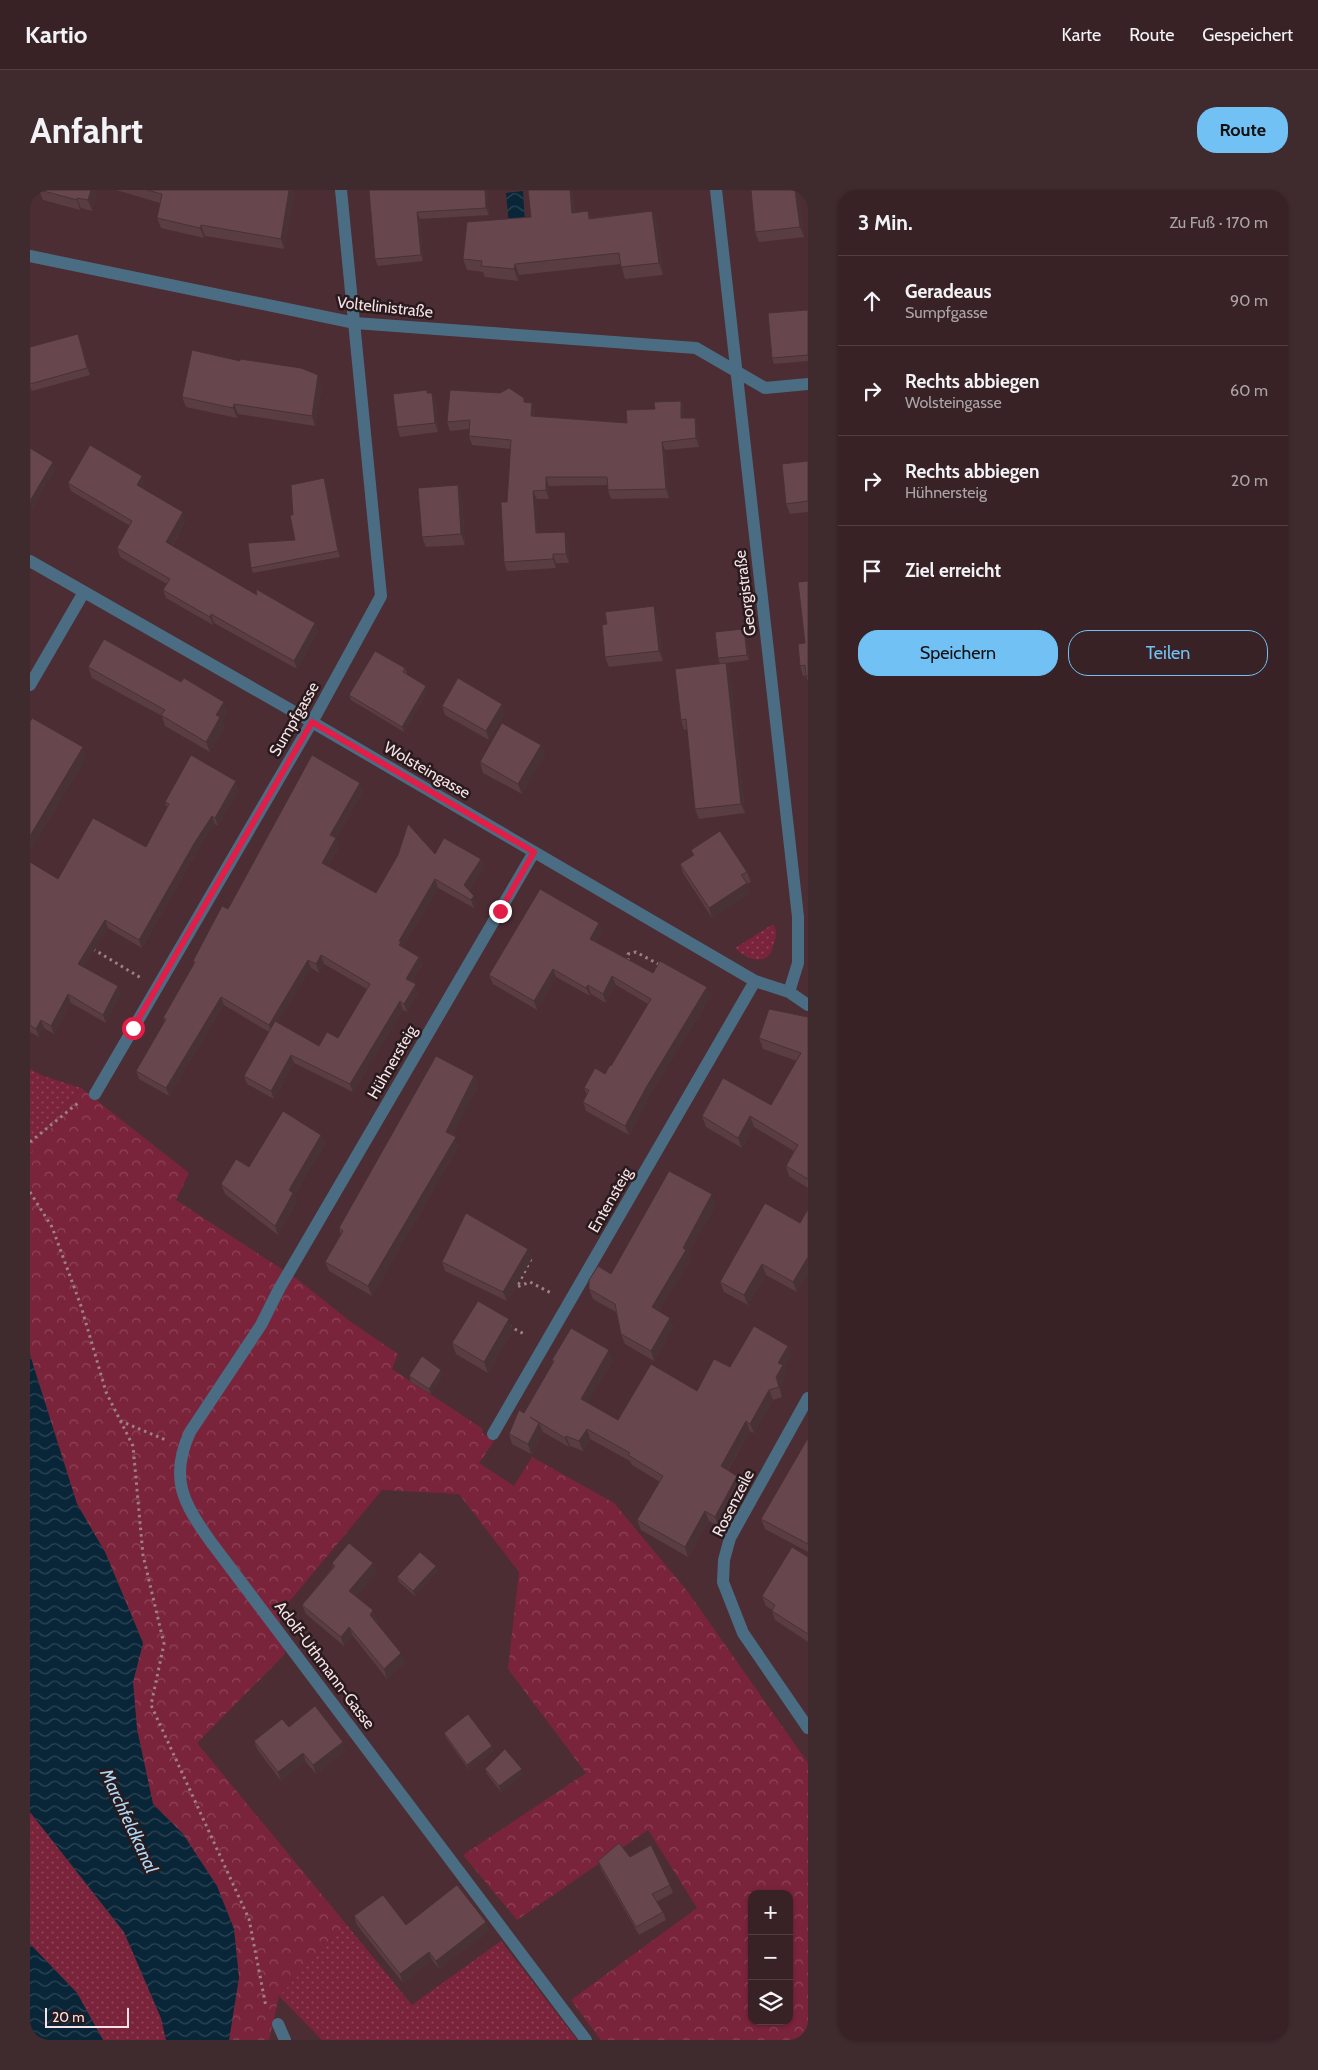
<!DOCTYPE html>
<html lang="de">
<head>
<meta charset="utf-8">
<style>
	:root { --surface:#382226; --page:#3f2a2e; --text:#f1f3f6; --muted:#aba4a7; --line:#523f43; --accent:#72c1f5 }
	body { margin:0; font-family:Cabin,sans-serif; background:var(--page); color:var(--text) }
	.controls { position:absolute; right:15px; bottom:15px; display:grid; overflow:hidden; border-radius:10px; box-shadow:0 1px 4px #0004 }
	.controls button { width:45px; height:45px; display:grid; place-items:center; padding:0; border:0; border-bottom:1px solid var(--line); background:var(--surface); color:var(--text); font:25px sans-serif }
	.scale { position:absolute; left:15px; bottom:12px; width:84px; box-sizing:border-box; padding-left:5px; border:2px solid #f7e3e6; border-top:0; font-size:14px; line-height:18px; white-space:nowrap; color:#f7e3e6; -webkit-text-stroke:4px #281a1d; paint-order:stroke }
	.stop { position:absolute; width:15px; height:15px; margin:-11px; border:4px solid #e11d48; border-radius:50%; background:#fff }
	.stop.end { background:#e11d48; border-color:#fff; box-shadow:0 1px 5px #0008 }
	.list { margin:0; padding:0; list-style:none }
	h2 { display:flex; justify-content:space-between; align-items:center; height:65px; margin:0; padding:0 20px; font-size:21px }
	h2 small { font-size:16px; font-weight:400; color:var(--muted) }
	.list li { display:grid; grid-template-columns:32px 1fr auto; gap:15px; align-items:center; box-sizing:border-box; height:90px; padding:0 20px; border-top:1px solid var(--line) }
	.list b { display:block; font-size:19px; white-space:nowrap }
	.list p { margin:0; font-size:16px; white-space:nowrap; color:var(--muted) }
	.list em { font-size:16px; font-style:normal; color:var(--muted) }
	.actions { display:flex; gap:10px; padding:15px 20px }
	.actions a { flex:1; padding:11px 0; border:1px solid var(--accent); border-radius:20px; text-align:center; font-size:18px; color:var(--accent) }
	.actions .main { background:var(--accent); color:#111 }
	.icon { flex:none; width:28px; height:28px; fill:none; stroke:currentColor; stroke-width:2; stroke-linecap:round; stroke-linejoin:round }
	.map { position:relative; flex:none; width:778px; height:1850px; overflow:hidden; border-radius:20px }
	header { display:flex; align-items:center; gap:30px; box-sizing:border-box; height:70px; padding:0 25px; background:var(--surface); border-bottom:1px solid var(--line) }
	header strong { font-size:24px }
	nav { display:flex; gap:28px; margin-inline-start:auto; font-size:18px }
	.intro { display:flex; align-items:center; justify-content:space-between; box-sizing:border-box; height:120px; padding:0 30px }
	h1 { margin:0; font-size:35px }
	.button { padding:12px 22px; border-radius:20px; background:var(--accent); color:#111; font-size:18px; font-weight:700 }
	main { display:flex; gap:30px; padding:0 30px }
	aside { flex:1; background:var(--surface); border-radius:20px; box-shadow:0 1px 4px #0004 }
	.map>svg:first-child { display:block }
	.green { fill:url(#green-dots) }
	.forest { fill:url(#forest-crowns); fill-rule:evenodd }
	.water { fill:url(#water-waves) }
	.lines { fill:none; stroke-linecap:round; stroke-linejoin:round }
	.path { stroke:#9b8287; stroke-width:3; stroke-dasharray:2.5 4; stroke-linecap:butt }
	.service { stroke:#4b6d84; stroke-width:12 }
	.minor { stroke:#4b6d84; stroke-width:12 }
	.wall { fill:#593d42; fill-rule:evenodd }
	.shaded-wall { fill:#483236 }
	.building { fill:#67474d; stroke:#483236 }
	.route { stroke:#e11d48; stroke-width:6 }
	.labels { text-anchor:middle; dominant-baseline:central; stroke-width:5; stroke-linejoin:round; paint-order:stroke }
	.street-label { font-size:16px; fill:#f7e3e6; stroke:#281a1d }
	.water-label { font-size:18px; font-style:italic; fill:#aed8f5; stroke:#281a1d }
</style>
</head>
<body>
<header>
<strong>Kartio</strong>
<nav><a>Karte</a><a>Route</a><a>Gespeichert</a></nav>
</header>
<div class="intro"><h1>Anfahrt</h1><a class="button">Route</a></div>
<main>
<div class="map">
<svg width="778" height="1850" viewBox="0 0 778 1850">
	<defs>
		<pattern id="green-dots" width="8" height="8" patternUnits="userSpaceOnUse" patternTransform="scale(1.25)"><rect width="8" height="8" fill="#7a243c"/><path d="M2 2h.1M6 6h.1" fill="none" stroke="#8e4458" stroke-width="1.8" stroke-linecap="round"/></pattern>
		<pattern id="forest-crowns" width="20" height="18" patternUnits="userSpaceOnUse" patternTransform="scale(1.25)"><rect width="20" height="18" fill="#7a243c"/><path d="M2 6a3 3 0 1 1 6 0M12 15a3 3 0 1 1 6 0" fill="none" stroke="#8e4458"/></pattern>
		<pattern id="water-waves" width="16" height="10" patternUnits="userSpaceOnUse" patternTransform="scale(1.25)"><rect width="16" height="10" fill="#092638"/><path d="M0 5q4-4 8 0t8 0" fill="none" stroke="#2e4555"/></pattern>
	</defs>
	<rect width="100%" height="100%" fill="#4b2d33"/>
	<path class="green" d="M743,734C747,741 747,745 744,753C743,756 742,761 740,764C730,776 713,766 705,758Z
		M0,879L13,886L51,898L0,966Z
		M0,1622L94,1742L131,1828L136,1850H73L47,1803L0,1754Z
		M316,1734L382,1815L471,1751L547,1850H292L249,1806Z"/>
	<path class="forest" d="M51,898L159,983L146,1010L267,1089L321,1132L368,1164L362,1179L453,1239L452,1243L464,1251L449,1273L484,1296L502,1267L584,1313L658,1402L778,1573V1850H571L541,1810L667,1718L618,1640L487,1730L433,1665L556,1583L478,1479L489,1382L429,1304L352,1300L249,1424L255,1464L167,1553L316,1734L249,1806L239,1850H199L209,1788L153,1644L123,1614L107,1539L103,1492L113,1453L75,1362L47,1314L0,1165V966ZM722,1704H759V1831H722Z"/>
	<path class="water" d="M493,1L495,33L479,35L476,3Z
		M0,1165L47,1314L75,1362L113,1453L103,1492L107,1539L123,1614L153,1644L187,1696L204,1739L209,1787L199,1850H136L131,1828L94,1742L0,1622Z
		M0,1754L47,1803L73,1850H0Z"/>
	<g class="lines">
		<path class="path" d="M63,759L111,788
			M598,771V764L606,762L630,775
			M0,952L48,913
			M0,1002L22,1037L51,1116L76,1202L103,1256L113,1365L134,1454L121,1515L219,1729L236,1817
			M501,1069L487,1097L500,1092L521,1103
			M479,1136L496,1145
			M90,1231L136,1250"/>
		<path class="service" d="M248,1834L255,1850"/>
		<path class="minor" d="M686,0L768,727V773L759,802
			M0,66L325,133L666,158L735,198L778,194
			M0,371L282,532L725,791L759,802L778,815
			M0,495L54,402
			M504,662L249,1099L231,1135L160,1242C139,1288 153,1313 181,1352L556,1850
			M65,904L282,532L351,406L311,0
			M778,1208L700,1348L694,1370L693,1392L713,1443L778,1538
			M463,1244L725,791"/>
	</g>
	<path class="wall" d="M9,0H67L62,21L51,18L50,20L13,10Z
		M86,0H262L264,4L254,59L175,46L174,48L131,38L127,28L130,13Z
		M339,0H457L459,25L390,29L393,71L348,76L345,69Z
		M542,0L545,22L558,21L560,28L622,21L627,32L633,85L595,89L591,74L489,85L488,91L455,87L453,82L437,80L433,69L501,27Z
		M721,0H768L774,47L729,52L725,42Z
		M778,120V171L744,174L742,168Z
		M51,152L60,185L2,201L0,205V157Z
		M210,171L292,195L285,236L208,224L207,228L156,217L152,207Z
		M397,200L398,203H402L406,212L408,242L370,247L367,237Z
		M651,211L654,220V228H665L668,237L669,257L635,260L639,308L581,309L578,300V295L519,296V309H507L508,343L538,350L539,373H526V378L477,381L474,372L481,259L442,255L439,246V239L420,241L417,232L496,212L502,213L505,222V227L597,233L625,219Z
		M778,271V322L760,324L756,314Z
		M294,288L296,294L310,367L223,383L221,378L265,350L263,325Z
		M38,293L115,294L113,298L156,330L142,356L227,405L285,433L288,441L267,479L184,433L183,435L136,408L133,400L137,394L90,367L87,358L100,336L41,301Z
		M428,295L432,306L435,355L396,357L392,347Z
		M778,391V491L776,486H773L770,476L775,453Z
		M628,427L633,471L579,477L575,467Z
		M716,444L719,470L696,473L700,482L715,623L669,629L665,619L657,539L654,540L651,530L690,474L688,468Z
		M58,477L198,522L192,532L194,537L180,562L135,536L132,526L62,488Z
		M375,478L377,484L398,501L374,542L321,510L319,505Z
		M412,516L475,523L459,550L415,525Z
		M511,555L515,566L492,604L453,583L450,572Z
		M209,599L188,636L185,634L168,660L112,758L78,738L54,777L91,804L76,833L41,813L24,844L14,838L9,847L0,842V672L28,689L116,657L137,618L135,612Z
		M333,601L306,649L309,657L298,676L346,703L405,664L451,669L454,677L439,701L447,714L444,718L408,698L373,757L389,767L392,775L382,792L388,803L377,822L373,820L323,902L264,873L244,909L217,894L214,886L239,842L194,815L139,906L109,889L106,881L135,832L133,828L164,775L163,771L198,719ZM294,774L337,799L308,848L289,856L248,833L281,778L289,783Z
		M661,660L717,682L721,692L717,694L720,703L682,728L653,683L650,674L663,665Z
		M572,742L566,752L623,783L681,806L620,905L599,945L556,921L553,912L557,905L554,898L575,884L581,876L618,814L586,795L576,813L561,804L560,806L526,787L507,820L463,794L459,785Z
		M778,827V998L759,986L756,976L764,961L724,937L712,958L676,937L672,926L741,915L767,871L733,859L729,848Z
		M444,886L448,896L423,945L429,956L342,1106L299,1081L295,1072L311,1045L309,1038Z
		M291,945L295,954L264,1006L267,1012L248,1045L195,1004L191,994L219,977Z
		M686,1014L658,1064L660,1070L629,1121L644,1137L624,1171L595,1154L591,1144L586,1122L563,1109L559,1099Z
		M770,1033L767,1102L736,1085L718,1115L694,1102L690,1092Z
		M498,1059L502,1068L477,1111L415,1081L412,1072Z
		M483,1140L458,1183L426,1164L422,1153Z
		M758,1156L761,1166L754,1178L756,1185L750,1197L752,1207L743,1210L724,1243L720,1241L698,1280L707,1286L711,1296L689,1336L679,1331L658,1367L611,1340L607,1330L630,1292L602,1275L600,1271L560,1249L553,1261L540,1256L539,1257L513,1242L501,1264L482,1254L479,1244L494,1223L523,1173L522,1170H583L558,1213L588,1230L667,1201L700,1177Z
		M411,1180L413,1185L401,1204L381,1192L379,1186Z
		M778,1248V1362L735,1339L731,1329Z
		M778,1367V1452L745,1430L742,1421V1420L736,1416L732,1406Z
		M302,1373L347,1383L326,1407L347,1430L345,1432L375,1473L357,1489L323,1446L314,1456L276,1424L272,1415L303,1377Z
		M406,1376L408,1381L385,1406L369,1392L367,1387Z
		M259,1537L316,1560L286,1584L276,1572L251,1591L227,1559L224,1551Z
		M414,1543L462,1556L464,1561L439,1580L416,1548Z
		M455,1579L494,1584L471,1602L457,1584Z
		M568,1671L640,1695L643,1703L626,1712L633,1722L636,1730L609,1745L571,1679Z
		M324,1726L376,1735L459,1741L409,1779L402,1770L373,1793L327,1735Z"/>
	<path class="shaded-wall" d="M61,0H67L62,21L58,10Z
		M259,0H262L264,4L254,59L251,49Z
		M455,0H457L458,1L459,25L456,18Z
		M540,0H542L546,34L542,23Z
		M765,0H768L774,47L770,37Z
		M47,8L51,18L50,20L47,10Z
		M622,21L627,32L633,85L629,73Z
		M387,22L390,29L393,71L391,65Z
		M171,35L175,46L174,48L170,38Z
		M485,74L489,85L488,91L484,79Z
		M48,144L51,152L60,185L57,178Z
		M288,185L292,195L285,236L282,226Z
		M0,196L2,201L0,205Z
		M402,203L406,212L408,242L405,233Z
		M651,211L654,220L655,237L651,228Z
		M502,213L505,222L504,235L501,226Z
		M204,214L208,224L207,228L203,218Z
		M665,228L668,237L669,257L666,248Z
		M632,252L635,260L639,308L636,299Z
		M23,272L26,279L1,322L0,311Z
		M112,286L115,294L110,303L107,295Z
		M516,287L519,296V309L516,300Z
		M294,288L296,294L310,367L308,361Z
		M428,295L432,306L435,355L431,344Z
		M503,301L507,309L509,352L506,343Z
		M153,322L156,330L139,360L136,352Z
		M535,342L538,350L539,373L536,364Z
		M523,364L526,373V378L523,369Z
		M624,416L628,427L633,471L629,461Z
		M181,424L184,433L183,435L180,427Z
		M285,433L288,441L267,479L264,471Z
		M714,439L716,444L719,470L717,465Z
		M696,473L700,482L715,623L711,614Z
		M396,496L398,501L374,542L372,537Z
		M194,512L198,522L192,532L194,537L180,562L176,552L186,525Z
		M472,514L475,523L459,550L456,541Z
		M511,555L515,566L492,604L488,594Z
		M53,557L57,568L0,663V646Z
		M206,591L209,599L188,636L185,628Z
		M330,593L333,601L306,649L309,657L295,681L292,673L300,645Z
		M182,626L185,634L168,660L112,758L109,750L165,652Z
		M451,669L454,677L437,704L434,695Z
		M405,689L408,698L373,757L369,755V751Z
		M717,693L720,703L682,728L679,718Z
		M444,706L447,714L444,718L441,710Z
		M75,730L78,738L51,782L48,774Z
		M569,733L572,742L563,758L560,749Z
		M291,765L294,774L289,783L286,774Z
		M389,767L392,775L379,797L376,789Z
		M278,770L281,778L242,844L239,835Z
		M523,779L526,787L507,820L504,811Z
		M582,786L586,795L576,813L573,804Z
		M386,794L388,803L377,822L374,814Z
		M558,795L561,804L560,806L556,798Z
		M88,796L91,804L76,833L73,825Z
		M677,797L681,806L620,905L599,945L595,936L617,896Z
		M38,804L41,813L24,844L21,836Z
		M191,807L194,815L139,906L136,898Z
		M370,811L373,820L323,902L320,894Z
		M11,830L14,838L9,847L6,839Z
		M261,865L264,873L244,909L241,901Z
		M444,886L448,896L420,951L416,942Z
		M720,926L724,937L712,958L708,948Z
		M291,945L295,954L264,1006L267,1012L248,1045L245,1036L259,1000Z
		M426,947L429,956L342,1106L338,1096Z
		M682,1004L686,1014L658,1064L660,1070L626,1127L622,1117L653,1058Z
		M498,1059L502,1068L477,1111L473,1102Z
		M778,1067V1084L767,1102L763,1092Z
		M732,1074L736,1085L718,1115L714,1105Z
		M640,1128L644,1137L624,1171L621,1161Z
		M479,1129L483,1140L458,1183L454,1172Z
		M758,1156L761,1166L754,1178L756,1185L750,1197L752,1207L746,1187L748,1173Z
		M579,1160L583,1170L555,1219L551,1209Z
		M411,1180L413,1185L401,1204L399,1199Z
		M739,1200L743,1210L724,1243L720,1234Z
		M716,1231L720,1241L694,1286L691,1276Z
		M509,1233L513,1242L501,1264L498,1254Z
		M557,1239L560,1249L553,1261L549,1251Z
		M536,1246L540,1256L539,1257L535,1248Z
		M707,1286L711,1296L689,1336L685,1327Z
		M675,1321L679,1331L658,1367L655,1357Z
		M343,1373L347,1383L323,1411L319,1401Z
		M406,1376L408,1381L385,1406L383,1401Z
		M343,1420L347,1430L343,1434L340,1425Z
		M319,1437L323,1446L314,1456L311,1447Z
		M371,1463L375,1473L357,1489L354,1479Z
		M313,1552L316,1560L286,1584L283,1575Z
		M462,1556L464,1561L439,1580L437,1575Z
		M273,1563L276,1572L251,1591L248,1582Z
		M492,1579L494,1584L471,1602L469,1596Z
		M456,1732L459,1741L409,1779L406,1771Z
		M399,1762L402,1770L373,1793L370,1784Z"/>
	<path class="building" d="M10,0H61L58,10L47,8V10Z
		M117,0H259L251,49L171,35L170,38L127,28L132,4Z
		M339,0H455L456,18L387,22L391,65L345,69Z
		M498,0H540L542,23L558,21L559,29L622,21L629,73L591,77L589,63L485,74L484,79L451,76L452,71L433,69L437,32L501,27Z
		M721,0H765L770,37L725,42Z
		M778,120V165L742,168L738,123Z
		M48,144L57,178L0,194V157Z
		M162,160L210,171V169L271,178L288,185L282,226L204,214L203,218L152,207Z
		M479,198L494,208V212L502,213L501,226L597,233L596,220L625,219L624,212L651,211V228H665L666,248L632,252L636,299L578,300L577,287H516V300L503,301L506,343L535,342L536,364H523V369L474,372L471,312H477L481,250L439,246L440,230L417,232L420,200L470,203Z
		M397,200V203H402L405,233L367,237L363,204Z
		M60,255L112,286L107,295L153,322L136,352L227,405L226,399L285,433L264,471L181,424L180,427L133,400L140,389L87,358L102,331L38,293Z
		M0,258L23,272L0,311Z
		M778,271V311L756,314L752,274Z
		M294,288L308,361L221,378L218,353L265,350L260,325H263L261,295Z
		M428,295L431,344L392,347L388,298Z
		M778,391V486H776L775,475L770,476L768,454L775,453L768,392Z
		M624,416L629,461L575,467L572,435L577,434L575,422Z
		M714,439L717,465L688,468L685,442Z
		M74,449L151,492L154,488L194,512L186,525L190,527L176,552L131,525L135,520L58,477Z
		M345,461L375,478L373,482L396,496L372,537L319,505Z
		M696,473L711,614L665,619L656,529L651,530L645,479Z
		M428,488L472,514L456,541L412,516Z
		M2,528L53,557L0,646V532Z
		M472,533L511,555L488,594L450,572Z
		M161,565L206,591L185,628L182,626L165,652L109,750L75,730L48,774L88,796L73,825L38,804L21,836L11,830L6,839L0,835V672L28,689L63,628L116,657L139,614L135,612Z
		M282,565L330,593L300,645L306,648L292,673L346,703L368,665L378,634L405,664L414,648L451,669L434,695L444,706L441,710L405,689L369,751L371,752L369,755L389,767L376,789L386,794L374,814L370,811L320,894L261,865L241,901L214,886L245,831L289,856L297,842L308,848L340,794L291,765L286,774L278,770L239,835L191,807L136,898L106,881L136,829L133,828L165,772L163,771L192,716L198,719Z
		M690,641L717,682L711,685L717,693L679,718L650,674L664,665L661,660Z
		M510,699L569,733L560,749L623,783L630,771L677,797L617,896L595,936L553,912L559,900L554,898L565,878L575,884L580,875L581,876L621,809L582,786L573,804L558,795L556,798L523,779L504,811L459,785Z
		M739,819L778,827V989L756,976L768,955L720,926L708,948L672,926L693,888L741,915L771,863L729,848Z
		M406,866L444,886L416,942L426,947L338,1096L295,1072L313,1041L309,1038Z
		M253,921L291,945L259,1000L263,1003L245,1036L191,994L206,969L219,977Z
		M639,981L682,1004L653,1058L656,1060L622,1117L640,1128L621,1161L591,1144L585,1114L559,1099V1090L568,1076L581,1084Z
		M735,1013L770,1033L778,1019V1067L763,1092L732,1074L714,1105L690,1092Z
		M436,1023L498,1059L473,1102L412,1072Z
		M448,1111L479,1129L454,1172L422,1153Z
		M724,1136L758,1156L748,1173L753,1175L746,1187L749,1197L739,1200L720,1234L716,1231L691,1276L707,1286L685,1327L675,1321L655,1357L607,1330L633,1286L598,1265L600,1263L557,1239L549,1251L536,1246L535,1248L500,1227L509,1233L498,1254L479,1244L489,1220L494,1223L524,1171L522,1170L541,1138L579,1160L551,1209L588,1230L621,1174L667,1201L684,1169L700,1177Z
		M392,1166L411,1180L399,1199L379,1186Z
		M778,1248V1354L731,1329Z
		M319,1353L343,1373L319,1401L343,1420L340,1425L371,1463L354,1479L319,1437L311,1447L272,1415L305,1376L302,1373Z
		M762,1357L778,1367V1444L742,1421L745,1415L732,1406Z
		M390,1362L406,1376L383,1401L367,1387Z
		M285,1516L313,1552L283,1575L273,1563L248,1582L224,1551L252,1529L259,1537Z
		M438,1524L462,1556L437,1575L414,1543Z
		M475,1559L492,1579L469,1596L455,1579Z
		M589,1653L600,1667L621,1655L640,1695L622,1704L633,1722L606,1737L568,1671Z
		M427,1695L456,1732L406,1771L399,1762L370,1784L324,1726L353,1705L376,1735Z"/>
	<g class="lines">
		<path class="route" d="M103,838L282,532L504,662L470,721"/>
	</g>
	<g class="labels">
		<g class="street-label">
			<text transform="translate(355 117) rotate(6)">Voltelinistraße</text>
			<text transform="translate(715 403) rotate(-97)">Georgistraße</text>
			<text transform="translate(264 529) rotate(-60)">Sumpfgasse</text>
			<text transform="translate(397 580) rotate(30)">Wolsteingasse</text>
			<text transform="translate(362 872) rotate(-60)">Hühnersteig</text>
			<text transform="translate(580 1010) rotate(-60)">Entensteig</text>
			<text transform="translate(703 1313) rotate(-63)">Rosenzeile</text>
			<text transform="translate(295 1475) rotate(53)">Adolf-Uthmann-Gasse</text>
		</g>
		<g class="water-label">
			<text transform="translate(99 1631) rotate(65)">Marchfeldkanal</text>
		</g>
	</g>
</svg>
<div class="controls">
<button>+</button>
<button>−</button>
<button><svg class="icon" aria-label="layers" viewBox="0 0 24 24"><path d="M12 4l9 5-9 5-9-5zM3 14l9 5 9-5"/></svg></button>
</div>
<div class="scale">20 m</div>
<div class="stop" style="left:103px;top:838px"></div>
<div class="stop end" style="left:470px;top:721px"></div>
</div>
<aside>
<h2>3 Min.<small>Zu Fuß · 170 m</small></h2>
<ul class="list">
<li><svg class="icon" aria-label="ahead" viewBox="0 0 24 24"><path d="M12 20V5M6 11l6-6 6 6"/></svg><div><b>Geradeaus</b><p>Sumpfgasse</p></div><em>90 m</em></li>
<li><svg class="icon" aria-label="right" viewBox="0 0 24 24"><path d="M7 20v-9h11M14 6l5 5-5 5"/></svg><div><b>Rechts abbiegen</b><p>Wolsteingasse</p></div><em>60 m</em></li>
<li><svg class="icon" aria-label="right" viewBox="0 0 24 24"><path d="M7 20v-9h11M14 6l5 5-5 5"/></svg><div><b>Rechts abbiegen</b><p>Hühnersteig</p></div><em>20 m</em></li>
<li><svg class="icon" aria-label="arrive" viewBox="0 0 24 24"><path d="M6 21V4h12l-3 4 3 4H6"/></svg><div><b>Ziel erreicht</b></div></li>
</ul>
<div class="actions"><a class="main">Speichern</a><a>Teilen</a></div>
</aside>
</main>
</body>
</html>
